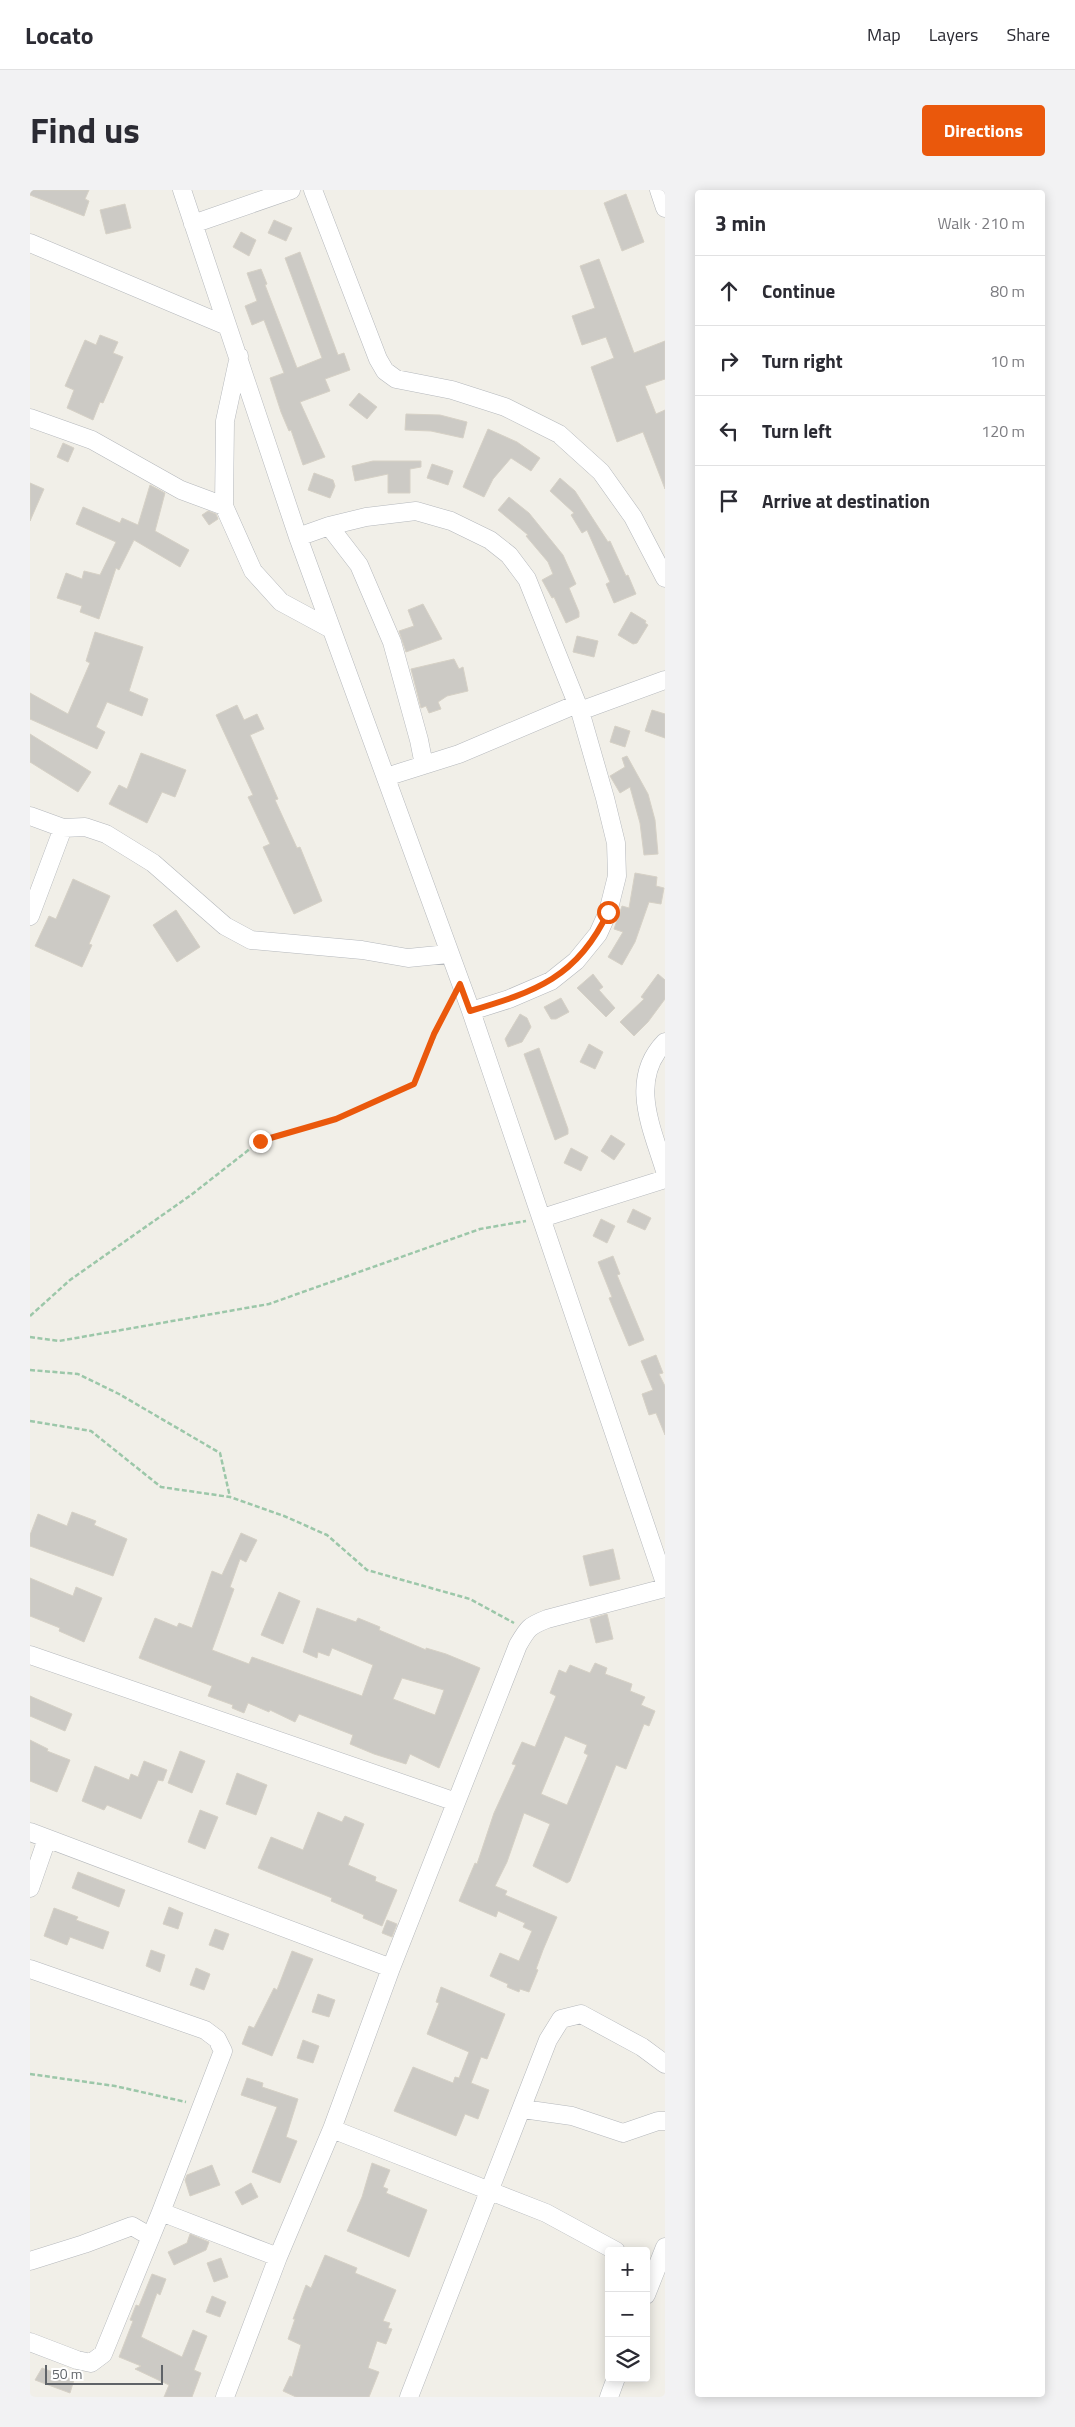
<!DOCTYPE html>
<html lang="en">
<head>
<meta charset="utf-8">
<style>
	:root { --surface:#fff; --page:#f2f2f3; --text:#2b2b33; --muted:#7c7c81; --line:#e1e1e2; --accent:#ea580c }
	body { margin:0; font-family:"Titillium Web",sans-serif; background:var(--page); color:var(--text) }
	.controls { position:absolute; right:15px; bottom:15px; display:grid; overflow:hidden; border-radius:5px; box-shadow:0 2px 12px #0003 }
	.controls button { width:45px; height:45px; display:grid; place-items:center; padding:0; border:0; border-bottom:1px solid var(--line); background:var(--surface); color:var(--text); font:25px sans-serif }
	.scale { position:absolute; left:15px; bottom:12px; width:118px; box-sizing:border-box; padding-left:5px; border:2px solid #5f6368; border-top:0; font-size:14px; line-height:18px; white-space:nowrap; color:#5f6368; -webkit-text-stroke:4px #fff; paint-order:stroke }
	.stop { position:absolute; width:15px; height:15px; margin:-11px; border:4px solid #ea580c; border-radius:50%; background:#fff }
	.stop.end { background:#ea580c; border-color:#fff; box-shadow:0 1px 5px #0008 }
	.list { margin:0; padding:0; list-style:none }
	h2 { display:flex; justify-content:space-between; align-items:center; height:65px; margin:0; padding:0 20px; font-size:21px }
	h2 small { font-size:16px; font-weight:400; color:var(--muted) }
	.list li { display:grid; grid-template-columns:32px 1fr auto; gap:15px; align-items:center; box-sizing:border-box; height:70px; padding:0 20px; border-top:1px solid var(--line) }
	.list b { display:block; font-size:19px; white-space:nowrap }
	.list em { font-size:16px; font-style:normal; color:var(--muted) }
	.icon { flex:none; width:28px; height:28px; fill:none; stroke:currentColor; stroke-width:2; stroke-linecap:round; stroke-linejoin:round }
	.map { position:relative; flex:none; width:635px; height:2207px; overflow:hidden; border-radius:5px }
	header { display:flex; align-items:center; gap:30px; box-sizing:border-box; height:70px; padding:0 25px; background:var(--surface); border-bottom:1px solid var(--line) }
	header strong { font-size:24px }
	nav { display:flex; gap:28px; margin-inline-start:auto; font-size:18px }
	.intro { display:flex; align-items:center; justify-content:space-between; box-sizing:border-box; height:120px; padding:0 30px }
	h1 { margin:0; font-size:35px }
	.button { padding:12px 22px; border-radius:5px; background:var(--accent); color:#fff; font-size:18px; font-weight:700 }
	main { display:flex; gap:30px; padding:0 30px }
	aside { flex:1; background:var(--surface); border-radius:5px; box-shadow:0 2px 12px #0003 }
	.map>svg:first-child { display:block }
	.building { fill:#cccac5; stroke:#d6d1c6; fill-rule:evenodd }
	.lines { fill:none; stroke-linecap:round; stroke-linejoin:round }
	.minor-casing { stroke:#b5b8bc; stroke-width:19 }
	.path { stroke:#9cc7a9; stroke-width:2.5; stroke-dasharray:5 2.5; stroke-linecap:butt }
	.minor { stroke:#fff; stroke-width:18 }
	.route { stroke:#ea580c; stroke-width:6 }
</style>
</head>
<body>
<header>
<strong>Locato</strong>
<nav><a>Map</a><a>Layers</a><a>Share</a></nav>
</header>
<div class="intro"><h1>Find us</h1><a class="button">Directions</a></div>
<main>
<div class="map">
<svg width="635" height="2207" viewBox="0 0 635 2207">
	<rect width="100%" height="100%" fill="#f1efe8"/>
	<path class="building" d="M0,0H59L55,9L59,11L54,26L0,5Z
		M596,4L614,52L592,61L574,13Z
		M95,14L101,38L76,44L70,20Z
		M244,30L262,38L256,51L238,43Z
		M211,42L226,50L219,66L203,57Z
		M270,62L308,165L314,163L320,180L295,189L300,201L270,212L295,267L273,275L261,240L259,241L251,222L240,188L254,183L234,130L222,135L215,116L227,111L217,83L231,79L237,94L235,95L267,178L292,168L255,68Z
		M569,69L604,163L635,151V189L615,196L626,224L635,220V299L613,242L587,252L561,177L584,168L576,147L552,155L542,126L565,118L550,76Z
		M70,145L88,152L83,163L93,167L73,213L70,212L63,230L37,218L44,200L35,196L55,150L66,155Z
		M329,203L347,217L337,229L319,215Z
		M376,224L410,225L437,232L433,248L401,241L375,240Z
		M458,239L487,252L510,268L501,281L481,268L463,289L454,307L433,297Z
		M33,253L44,258L38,272L27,267Z
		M343,271H391V277L380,279V303H358V284L325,291L322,276Z
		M402,274L423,281L418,295L397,288Z
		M284,283L303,290L305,296L300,308L278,300Z
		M530,288L545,301L578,352L580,351L596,386L598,385L606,404L584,413L576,394L580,392L557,340L552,343L541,325L544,323L520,301Z
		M0,293L14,299L0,331Z
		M120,295L135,303L125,341L159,360L150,377L104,350L89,380L86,378L69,429L50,422L52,416L27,408L36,383L52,389L54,381L70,385L86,352L46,334L53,317L90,333L92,328L108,335Z
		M479,307L499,323L533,365L546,394L539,398L549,422V427L536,433L524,407L522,408L512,390L523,384L518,372L496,346L498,345L468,320Z
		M178,321L186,324L188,329L179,335L172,325Z
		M393,414L412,449L376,462L369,441L384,436L378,420Z
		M601,422L616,431L615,433L618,435L607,453L603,454L588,445Z
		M65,442L113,457L99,501L118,509L112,526L77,512L66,537L75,542L67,559L0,529V503L38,524L60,473L56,471Z
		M547,446L568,451L564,467L543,462Z
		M424,469L429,479L433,477L438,501L417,506L408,512L411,519L399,523L396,516L391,518L381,479Z
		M207,515L214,530L227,524L234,539L220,545L248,609L245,610L267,658L270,657L292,711L264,724L233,657L240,654L218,607L223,605L186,525Z
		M622,520L635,524V548L615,541Z
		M585,536L600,541L595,557L580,552Z
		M0,544L61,582L48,602L0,572Z
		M111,563L156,580L145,607L132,602L117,633L79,614L89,595L97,599Z
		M597,566L618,604L625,630L628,664L614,665L610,633L600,597L590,603L580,586L595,577L592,568Z
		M605,683L627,687L626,696L634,698L631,714L619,712L605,752L592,775L578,767L593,742L584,739L592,716L599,718Z
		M43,689L80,706L59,754L62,755L52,777L5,756L19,726L26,729Z
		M146,720L170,757L147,772L123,735Z
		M563,784L573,797L569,800L585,818L576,827L547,798Z
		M628,784L635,790V809L618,832L604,846L590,832L614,809L611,807Z
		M531,808L539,822L526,829H521L514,817Z
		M490,824L497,828L501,837L492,852L478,857L475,849Z
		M559,854L573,862L565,879L550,872Z
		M509,858L538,939V944L525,950L494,864Z
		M581,945L595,954L584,970L571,961Z
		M541,958L558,967L551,981L534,973Z
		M603,1019L621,1028L615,1040L597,1032Z
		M571,1029L585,1036L577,1053L563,1046Z
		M583,1066L590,1084L587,1085L614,1150L599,1156L579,1108L582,1107L568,1072Z
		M626,1165L633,1183L629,1184L635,1196V1245L626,1223L619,1225L612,1204L623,1200L611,1171Z
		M42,1322L66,1331L64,1335L97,1349L83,1386L0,1356V1345L8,1324L37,1336Z
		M211,1343L227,1350L216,1372L210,1369L200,1397L204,1399L182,1460L219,1474L222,1467L332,1506L343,1475L302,1458L299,1466L288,1462L287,1468L273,1462L287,1418L326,1432L328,1428L350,1437L349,1440L396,1460V1458L416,1464L450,1478L409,1578L380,1564L376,1574L344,1564L320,1554L323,1545L269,1524L265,1532L240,1520L239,1522L218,1513L214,1523L202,1518L203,1515L178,1506L182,1496L109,1468L125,1428L147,1437L149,1433L162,1438L182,1381L192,1385ZM372,1488L414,1500L405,1525L363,1509Z
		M583,1359L590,1389L560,1396L553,1366Z
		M0,1388L43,1406L46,1397L72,1408L54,1452L29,1441L30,1438L0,1426Z
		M249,1402L270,1411L253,1454L231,1445Z
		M577,1424L583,1449L566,1453L560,1429Z
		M565,1473L577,1478L575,1484L602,1494L600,1501L615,1507L611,1515L625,1521L619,1536L614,1534L596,1579L586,1575L540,1691L537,1693L503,1676L520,1634L494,1623L477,1672L465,1696L477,1701L475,1705L527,1727L513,1760L506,1779L508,1780L499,1802L490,1799L489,1802L477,1797L478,1794L460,1786L470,1763L489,1771L502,1741L493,1737L495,1733L468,1721L466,1727L429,1711L445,1673L447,1674L464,1623L486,1575L482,1574L492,1552L505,1557L526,1506L520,1503L529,1480L536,1483L540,1475L560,1483ZM535,1546L557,1555L554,1563L558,1565L537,1615L511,1604Z
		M0,1506L42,1524L35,1541L0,1526Z
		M0,1550L18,1559L17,1561L40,1570L27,1602L0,1591Z
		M150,1561L175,1571L162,1603L138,1593Z
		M114,1571L137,1580L133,1591L128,1590L111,1629L77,1615L74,1620L52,1611L65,1576L99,1590L101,1584L108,1587Z
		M207,1583L237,1595L226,1625L196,1614Z
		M170,1620L188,1627L175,1659L158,1652Z
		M288,1622L312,1632L315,1626L334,1634L318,1675L346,1687L345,1691L367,1700L352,1736L333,1728L334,1725L301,1711L302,1708L228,1678L241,1647L273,1660Z
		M48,1682L95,1700L89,1717L42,1698Z
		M139,1717L153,1723L148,1739L133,1734Z
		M24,1718L48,1727L46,1730L79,1742L73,1759L40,1747L37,1755L14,1746Z
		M357,1730L367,1734L362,1747L352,1743Z
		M185,1739L199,1744L193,1760L179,1755Z
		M121,1760L135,1765L130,1782L116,1776Z
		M262,1761L283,1769L242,1866L212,1854L219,1836L224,1838L244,1798L247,1800Z
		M166,1778L180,1784L174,1800L160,1795Z
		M411,1797L475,1824L457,1869L451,1867L441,1893L459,1900L451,1921L448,1929L435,1924L426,1946L364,1921L383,1877L423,1893L425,1887L429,1888L439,1862L397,1844L409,1813L406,1812Z
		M288,1804L305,1810L299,1827L282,1822Z
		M273,1850L289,1856L283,1873L267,1868Z
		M217,1888L233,1893L232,1897L268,1909L256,1947L267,1951L250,1993L222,1982L247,1917L211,1905Z
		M342,1973L360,1980L353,1997L358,1999L356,2003L397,2020L379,2067L317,2041L332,2007Z
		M182,1975L190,1995L160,2006L155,1990L157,1985Z
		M221,1993L228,2007L212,2015L205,2002Z
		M160,2044L179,2052L176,2060L144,2075L138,2062L157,2053Z
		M295,2065L327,2078L325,2083L366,2100L353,2131L360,2133L358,2138L362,2139L356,2154L347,2151L338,2178L349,2182L339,2207H266L253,2201L260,2186L262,2187L271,2155L258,2149L265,2129H263L276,2095L281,2098Z
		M191,2068L198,2087L184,2092L177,2073Z
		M122,2084L136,2089L130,2105L127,2103L111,2147L152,2167L163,2140L177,2146L164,2180L171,2183L162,2207H134L139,2195L105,2179L111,2176L89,2167L103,2131L100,2130L106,2115L109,2116Z
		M182,2106L196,2112L190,2127L176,2122Z
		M12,2178L44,2190L40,2203L5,2190Z"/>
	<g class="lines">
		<defs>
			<path id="minor" d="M152,0L268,347L441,821L635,1393
				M283,0L348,169L355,181L366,189L422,200L475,217L529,244L571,282L603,327L635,388
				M629,0L635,18
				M163,34L261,0
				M0,53L197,136
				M209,166L195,231L194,316L223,381L251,412L301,439
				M0,228L62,250L151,300L194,316
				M299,336L329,375L362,452L389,550L394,575
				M268,347L299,336L336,327L386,321L421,331L460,350L479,365L497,389L550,521L575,608L586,653L587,686L578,722L568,744L546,771L521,791L479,809L441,821
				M550,521L635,490
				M356,587L429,564L547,514
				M0,626L33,638L0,726
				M33,638L55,637L76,644L123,673L195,736L221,750L332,760L378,768L418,764
				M635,852C598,890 622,938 635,981
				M512,1028L635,989
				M0,1465L426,1612
				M0,1642L361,1778
				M0,1698L17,1649
				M0,1779L175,1840L187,1849L193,1861L131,2022L73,2164L61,2173L47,2170L0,2152
				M493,1919L542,1926L593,1943L628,1931H635
				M302,1939L516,2023L586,2061
				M131,2022L248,2067
				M0,2071L54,2054L102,2036L121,2047
				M616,2105L635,2057
				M195,2207L248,2067L302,1939L361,1778L488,1455C498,1438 499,1436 517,1429L635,1398
				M379,2207L518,1850L531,1829L551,1824L612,1857L635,1874
				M579,2207L586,2188"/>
		</defs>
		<use href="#minor" class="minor-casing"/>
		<path class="path" d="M0,1126L40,1090L161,1005L230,951L305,929L384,894L420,812
			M0,1147L29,1151L239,1114L450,1039L496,1031
			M0,1180L48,1184L89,1204L190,1263L200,1307
			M0,1231L61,1241L131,1297L200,1307L254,1326L297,1345L337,1380L440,1409L484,1433
			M0,1884L85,1896L156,1912"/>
		<use href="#minor" class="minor"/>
	</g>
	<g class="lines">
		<path class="route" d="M230,951L306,929L384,894L404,844L430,794L440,821C505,802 548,787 578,722"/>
	</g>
</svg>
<div class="controls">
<button>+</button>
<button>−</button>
<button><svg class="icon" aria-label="layers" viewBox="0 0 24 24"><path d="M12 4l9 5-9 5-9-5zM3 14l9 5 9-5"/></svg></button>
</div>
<div class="scale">50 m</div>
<div class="stop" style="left:578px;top:722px"></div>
<div class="stop end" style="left:230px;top:951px"></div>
</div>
<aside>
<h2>3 min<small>Walk · 210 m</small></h2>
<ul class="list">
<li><svg class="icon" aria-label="ahead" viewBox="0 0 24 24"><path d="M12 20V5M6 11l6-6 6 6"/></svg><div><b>Continue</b></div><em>80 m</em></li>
<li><svg class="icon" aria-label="right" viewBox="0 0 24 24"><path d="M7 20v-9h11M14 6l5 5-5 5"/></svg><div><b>Turn right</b></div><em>10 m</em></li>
<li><svg class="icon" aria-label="left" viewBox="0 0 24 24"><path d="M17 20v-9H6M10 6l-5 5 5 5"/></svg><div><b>Turn left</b></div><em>120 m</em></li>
<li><svg class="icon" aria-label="arrive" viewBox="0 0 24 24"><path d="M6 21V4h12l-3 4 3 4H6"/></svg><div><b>Arrive at destination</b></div></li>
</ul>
</aside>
</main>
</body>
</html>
